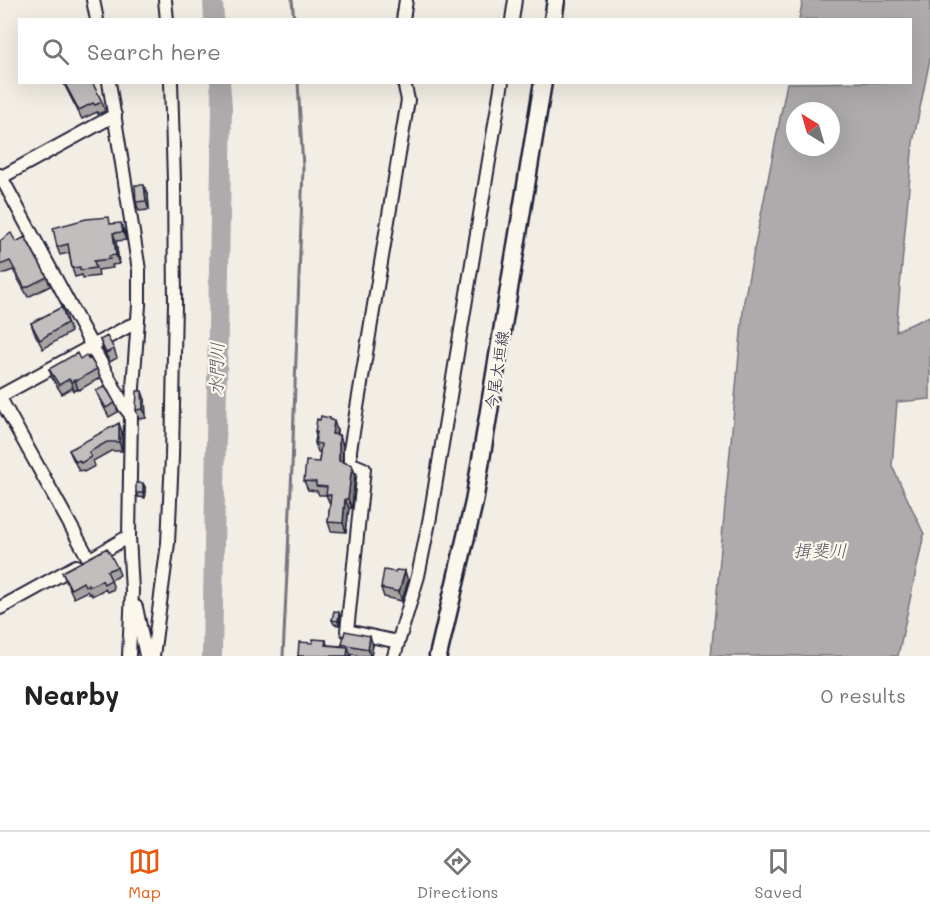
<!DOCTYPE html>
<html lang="en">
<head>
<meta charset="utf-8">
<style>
	:root { --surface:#fff; --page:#f2f2f2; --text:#222; --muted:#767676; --line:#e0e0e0; --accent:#ea580c }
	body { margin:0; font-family:Mali,"Klee One",sans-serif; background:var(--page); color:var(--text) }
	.compass { position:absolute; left:786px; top:102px; width:54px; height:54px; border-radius:50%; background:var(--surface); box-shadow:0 6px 24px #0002; rotate:323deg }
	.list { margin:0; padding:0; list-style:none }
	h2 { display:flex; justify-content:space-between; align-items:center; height:78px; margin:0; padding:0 24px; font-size:26px }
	h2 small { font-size:20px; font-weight:400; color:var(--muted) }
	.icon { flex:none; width:33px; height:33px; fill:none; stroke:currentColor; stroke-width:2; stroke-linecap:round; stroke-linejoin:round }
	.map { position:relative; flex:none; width:930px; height:656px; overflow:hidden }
	.search { position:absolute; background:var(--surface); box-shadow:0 6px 24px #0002; left:18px; right:18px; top:18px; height:66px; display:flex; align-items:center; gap:15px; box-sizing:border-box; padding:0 21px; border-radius:0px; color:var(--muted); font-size:22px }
	.sheet { height:174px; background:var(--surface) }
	nav { display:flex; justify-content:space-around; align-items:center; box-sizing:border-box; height:84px; border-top:2px solid var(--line); background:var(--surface); font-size:16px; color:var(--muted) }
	nav a { display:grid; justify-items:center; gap:3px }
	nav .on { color:var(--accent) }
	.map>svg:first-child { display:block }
	.water { fill:#aeabad; stroke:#76747f; stroke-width:1.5; fill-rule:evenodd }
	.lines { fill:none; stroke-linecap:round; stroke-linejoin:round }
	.stream { stroke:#76747f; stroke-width:3 }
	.river { stroke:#aeabad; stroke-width:20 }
	.minor-casing { stroke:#22223b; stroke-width:16 }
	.secondary-casing { stroke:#22223b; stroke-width:21 }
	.minor { stroke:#fbf7ec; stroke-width:12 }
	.secondary { stroke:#fbf7ec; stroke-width:16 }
	.wall { fill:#a7a3a3; stroke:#22223b; stroke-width:1.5 }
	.shaded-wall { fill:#888585; stroke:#22223b; stroke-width:1.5 }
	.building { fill:#c2bebe; stroke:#22223b; stroke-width:1.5 }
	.labels { text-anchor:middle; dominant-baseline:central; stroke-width:4.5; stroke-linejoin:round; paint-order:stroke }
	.street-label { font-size:16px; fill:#22223b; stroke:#fbf7ec }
	.water-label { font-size:18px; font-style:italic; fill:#535263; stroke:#fbf7ec }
</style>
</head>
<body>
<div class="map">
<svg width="930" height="656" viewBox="0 0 930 656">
	<rect width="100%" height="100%" fill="#f2eee5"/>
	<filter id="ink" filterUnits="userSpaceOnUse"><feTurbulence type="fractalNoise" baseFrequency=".0167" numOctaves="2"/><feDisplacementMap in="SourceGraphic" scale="12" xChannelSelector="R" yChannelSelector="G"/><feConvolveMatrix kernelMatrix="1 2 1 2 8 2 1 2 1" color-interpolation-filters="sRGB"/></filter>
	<g filter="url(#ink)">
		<path class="water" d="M803,0H930V59L913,142L896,331L930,316V399L897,402L892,466L924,534L898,656H711L744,301L787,83L910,82V20L799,19ZM795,111H831V147H795Z"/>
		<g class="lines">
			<path class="stream" d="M292,0L294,20
				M283,656L292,468L303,168L298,82"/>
			<path class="river" d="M213,0L214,20
				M212,656L222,107L220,82"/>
			<defs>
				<path id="minor" d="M93,0L97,20
					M165,0L167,20
					M403,20L406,0
					M512,20L515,0
					M109,82L139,270V305L131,415L129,536L132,591L129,656
					M0,175L124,406L131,415
					M0,178L115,115
					M0,396L129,326L136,324
					M0,398L89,559
					M94,557L129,536
					M136,607L146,656
					M0,608L76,566
					M398,642L347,631L364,469L350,463V450L408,100L404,82
					M153,656L168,543L172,457L175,303L174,181L171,82
					M394,656L418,576L430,517L502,82"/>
				<path id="secondary" d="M553,20L556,0
					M438,656L474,502L543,82"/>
			</defs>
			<use href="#minor" class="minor-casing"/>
			<use href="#secondary" class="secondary-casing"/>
			<use href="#minor" class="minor"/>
			<use href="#secondary" class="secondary"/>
		</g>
		<path class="wall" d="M63,82H92L102,102L105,111L98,114L97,112L82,119Z
			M148,194L149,210L139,211L136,202Z
			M112,224L124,231L126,240L116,241L119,264L112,265L113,268L98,270L99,276L83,278L82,275L75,277L72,268L69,253L60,255L57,247Z
			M0,241L16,242L47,277L50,286L28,297L13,270L0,275Z
			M62,307L71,332L43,349L34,332L31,323Z
			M100,340L114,349L117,358L110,362L103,349Z
			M80,359L97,369L100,378L79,390L78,389L74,391L72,388L62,394L52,378L49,369Z
			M96,391L115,403L118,412L109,417L100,400Z
			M145,400L146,418L139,419L136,410Z
			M330,418L337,430V435H339L343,445L342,462L352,465L355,474L352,508H349L346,532L331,531L328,522L330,504L326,495H319L317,491L308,490L304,481L319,462L320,452H318L315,443L316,436L315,432L320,420Z
			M122,432V451H111L93,461L95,466L84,472L83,470L79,471L73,459L69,450Z
			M145,487V498L138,497L136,493Z
			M117,567L120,575L111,580L114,589L107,592L105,589L92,596L91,593L89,594L87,591L74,598L66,581L62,572Z
			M395,572L408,581L402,601L384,597L381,588Z
			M340,616L339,625L334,624L332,620Z
			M326,640L327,645L343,646L342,644L373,645L371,656H361L351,654V656H298L313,643Z"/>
		<path class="shaded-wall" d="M144,185L148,194L149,210L146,201Z
			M121,223L124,231L126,240L123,232Z
			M113,233L116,241L119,264L116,255Z
			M75,380L78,389L74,391L71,382Z
			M142,391L145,400L146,418L143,409Z
			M330,418L333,427L334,421L337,430L335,443L332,434Z
			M119,423L122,432V451L119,442Z
			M339,435L343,445L342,470L339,461Z
			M352,465L355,474L352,508L348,499Z
			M143,483L145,487V498L143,493Z
			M345,499L349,508L346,532L343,523Z
			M405,571L408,581L402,601L399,592Z
			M339,612L340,616L339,625L338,621Z
			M370,636L373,645L371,656H370L368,649Z
			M348,647L351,656H347Z"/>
		<path class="building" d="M64,82H92L102,102L95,105L93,103L79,110Z
			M135,185H144L146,201L136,202Z
			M109,217L110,224L121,223L123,232L113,233L116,255L109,256L110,259L94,261L96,268L80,270V267L72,268L68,244L57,247L53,228L86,219Z
			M11,233L16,242L25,237L47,277L25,288L10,261L0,265V241Z
			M62,307L67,323L40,340L31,323Z
			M107,336L114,349L106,353L100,340Z
			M77,353L80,359L86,355L88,359L90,358L97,369L76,381L75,380L71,382L69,379L59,385L49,369Z
			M105,386L115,403L106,408L96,391Z
			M137,391H142L143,409L136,410Z
			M321,416L330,418V420L334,421L332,434L339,435V461L352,465L348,499H345L343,523L328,522L331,495H326L327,487L316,486V482L304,481L306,461L319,462L321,444L315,443L317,432H315L317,419L320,420Z
			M119,423V442H107L89,452L91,457L81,463L79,460L76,462L69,450Z
			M136,483H143V493H136Z
			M107,548L117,567L107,571L111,580L104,584L102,580L89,587L88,584L85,586L83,582L71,589L62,572Z
			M384,570L395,572L396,570L405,571L399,592L381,588Z
			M334,611L339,612L338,621L332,620Z
			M345,631L370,636L368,649L342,644Z
			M313,639L326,640L325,645L348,647L347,656H298L299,642L313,643Z"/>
	</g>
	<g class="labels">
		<g class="street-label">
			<text transform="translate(496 370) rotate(-81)">今尾大垣線</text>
		</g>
		<g class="water-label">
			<text transform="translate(216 369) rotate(-89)">水門川</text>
			<text x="820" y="550">揖斐川</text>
		</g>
	</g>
</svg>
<svg class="compass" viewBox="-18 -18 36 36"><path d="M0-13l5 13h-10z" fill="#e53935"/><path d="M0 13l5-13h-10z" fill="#767676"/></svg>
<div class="search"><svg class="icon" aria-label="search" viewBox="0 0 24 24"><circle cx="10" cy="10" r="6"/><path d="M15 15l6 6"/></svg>Search here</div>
</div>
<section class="sheet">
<h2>Nearby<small>0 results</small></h2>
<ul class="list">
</ul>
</section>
<nav>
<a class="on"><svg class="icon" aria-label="map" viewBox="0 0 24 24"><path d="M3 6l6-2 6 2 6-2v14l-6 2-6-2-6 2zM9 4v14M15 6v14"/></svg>Map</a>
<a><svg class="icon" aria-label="directions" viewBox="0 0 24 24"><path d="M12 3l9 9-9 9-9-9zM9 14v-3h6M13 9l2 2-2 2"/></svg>Directions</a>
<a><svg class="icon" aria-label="saved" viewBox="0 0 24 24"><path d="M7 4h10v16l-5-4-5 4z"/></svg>Saved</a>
</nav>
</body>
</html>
